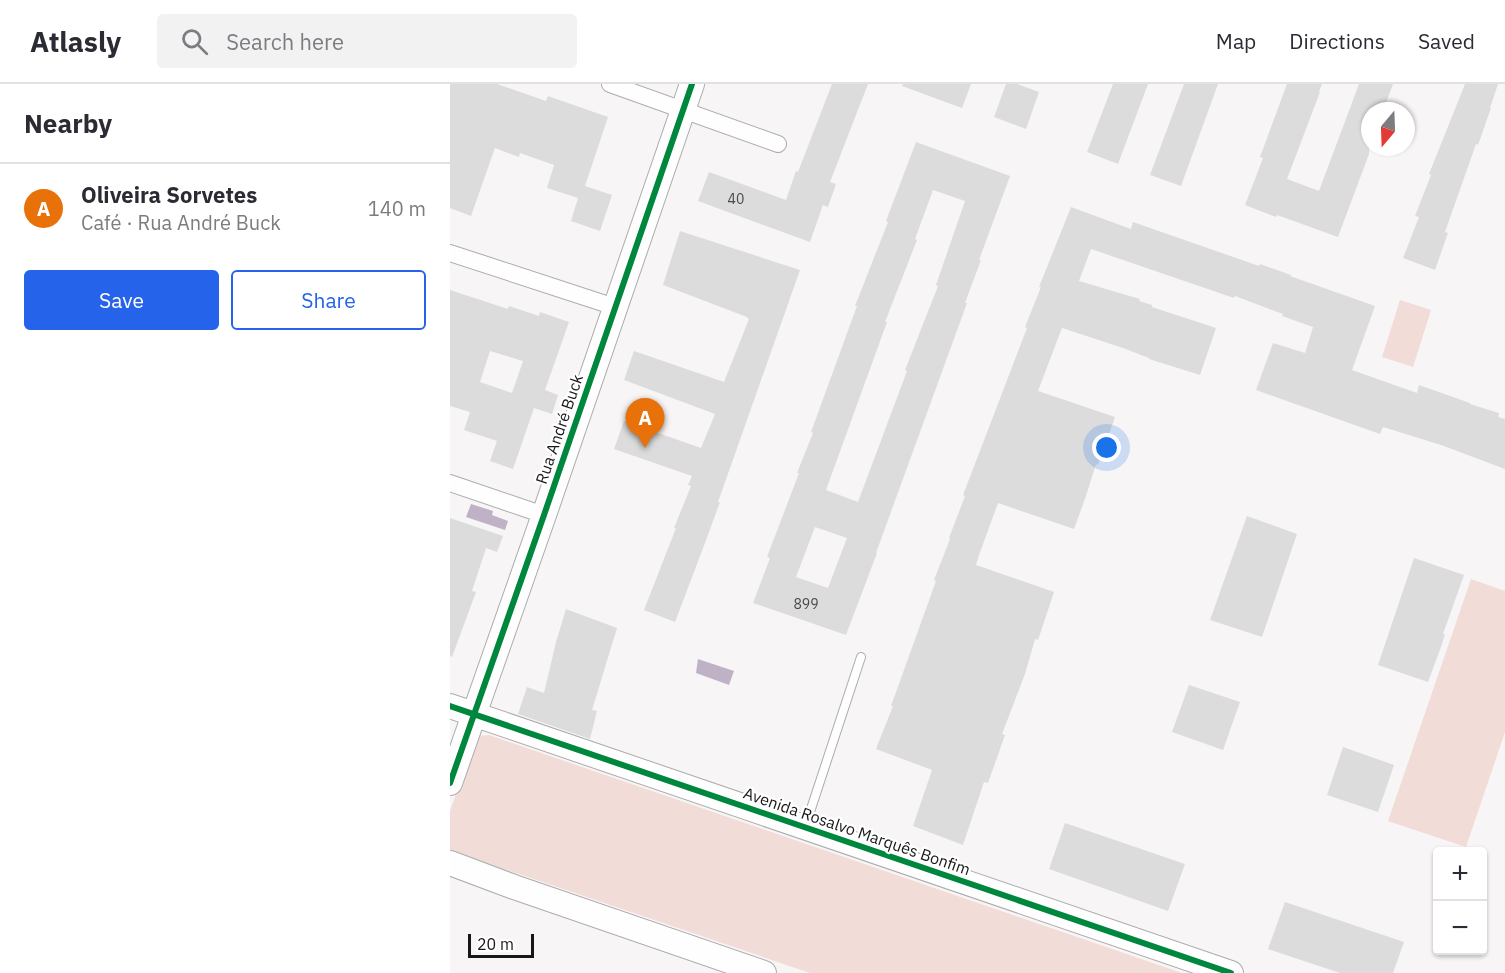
<!DOCTYPE html>
<html lang="en">
<head>
<meta charset="utf-8">
<style>
	:root { --surface:#fff; --page:#f2f2f3; --text:#2b2b33; --muted:#7c7c81; --line:#e1e1e2; --accent:#2563eb }
	body { margin:0; font-family:"IBM Plex Sans",sans-serif; background:var(--page); color:var(--text) }
	.controls { position:absolute; right:18px; bottom:18px; display:grid; overflow:hidden; border-radius:6px; box-shadow:0 2px 4px #0004 }
	.controls button { width:54px; height:54px; display:grid; place-items:center; padding:0; border:0; border-bottom:2px solid var(--line); background:var(--surface); color:var(--text); font:30px sans-serif }
	.compass { position:absolute; left:911px; top:18px; width:54px; height:54px; border-radius:50%; background:var(--surface); box-shadow:0 2px 4px #0004; rotate:199deg }
	.scale { position:absolute; left:18px; bottom:15px; width:66px; box-sizing:border-box; padding-left:6px; border:3px solid #181717; border-top:0; font-size:16px; line-height:21px; white-space:nowrap; color:#181717; -webkit-text-stroke:4px #fff; paint-order:stroke }
	.you { position:absolute; left:657px; top:364px; width:21px; height:21px; margin:-15px; border:4px solid #fff; border-radius:50%; background:#1a73e8; box-shadow:0 0 0 9px #1a73e833 }
	.badge { display:grid; place-items:center; width:39px; height:39px; border-radius:50%; background:var(--accent); color:#fff; font-size:20px; font-weight:700 }
	.pin { position:absolute; translate:-50% -50px; filter:drop-shadow(0 2px 3px #0008) }
	.pin::after { content:''; position:absolute; top:32px; width:21px; height:18px; background:inherit; clip-path:polygon(0 0,100% 0,50% 100%) }
	.list { margin:0; padding:0; list-style:none }
	h2 { display:flex; justify-content:space-between; align-items:center; height:78px; margin:0; padding:0 24px; font-size:26px }
	h2 small { font-size:20px; font-weight:400; color:var(--muted) }
	.list li { display:grid; grid-template-columns:39px 1fr auto; gap:18px; align-items:center; box-sizing:border-box; height:90px; padding:0 24px; border-top:2px solid var(--line) }
	.list b { display:block; font-size:22px; white-space:nowrap }
	.list p { margin:0; font-size:20px; white-space:nowrap; color:var(--muted) }
	.list em { font-size:20px; font-style:normal; color:var(--muted) }
	.actions { display:flex; gap:12px; padding:18px 24px }
	.actions a { flex:1; padding:14px 0; border:2px solid var(--accent); border-radius:6px; text-align:center; font-size:21px; color:var(--accent) }
	.actions .main { background:var(--accent); color:#fff }
	.icon { flex:none; width:33px; height:33px; fill:none; stroke:currentColor; stroke-width:2; stroke-linecap:round; stroke-linejoin:round }
	.map { position:relative; flex:none; width:1055px; height:889px; overflow:hidden }
	header { display:flex; align-items:center; gap:36px; box-sizing:border-box; height:84px; padding:0 30px; background:var(--surface); border-bottom:2px solid var(--line) }
	header strong { font-size:28px }
	nav { display:flex; gap:33px; margin-inline-start:auto; font-size:21px }
	.search { width:420px; height:54px; background:var(--page); display:flex; align-items:center; gap:15px; box-sizing:border-box; padding:0 21px; border-radius:6px; color:var(--muted); font-size:22px }
	main { display:flex }
	aside { flex:1; background:var(--surface) }
	.map>svg:first-child { display:block }
	.green { fill:#f2dcd8 }
	.water { fill:#c0b2c6 }
	.building { fill:#dddcdd; fill-rule:evenodd }
	.lines { fill:none; stroke-linecap:round; stroke-linejoin:round }
	.lane-casing { stroke:#adacac; stroke-width:10 }
	.street-casing { stroke:#adacac; stroke-width:18 }
	.secondary-casing { stroke:#adacac; stroke-width:26 }
	.lane { stroke:#fefefe; stroke-width:8 }
	.street { stroke:#fefefe; stroke-width:16 }
	.secondary { stroke:#fefefe; stroke-width:24 }
	.cycleway-casing { stroke:#fff; stroke-width:10 }
	.cycleway { stroke:#00873e; stroke-width:6 }
	.labels { text-anchor:middle; dominant-baseline:central; stroke-width:4.5; stroke-linejoin:round; paint-order:stroke }
	.number-label { font-size:14px; fill:#494848 }
	.street-label { font-size:16px; fill:#181717; stroke:#fff }
</style>
</head>
<body>
<header>
<strong>Atlasly</strong>
<div class="search"><svg class="icon" aria-label="search" viewBox="0 0 24 24"><circle cx="10" cy="10" r="6"/><path d="M15 15l6 6"/></svg>Search here</div>
<nav><a>Map</a><a>Directions</a><a>Saved</a></nav>
</header>
<main>
<aside>
<h2>Nearby<small></small></h2>
<ul class="list">
<li><span class="badge" style="background:#e8710a">A</span><div><b>Oliveira Sorvetes</b><p>Café · Rua André Buck</p></div><em>140 m</em></li>
</ul>
<div class="actions"><a class="main">Save</a><a>Share</a></div>
</aside>
<div class="map">
<svg width="1055" height="889" viewBox="0 0 1055 889">
	<rect width="100%" height="100%" fill="#f7f5f6"/>
	<path class="green" d="M950,216L981,226L963,283L932,273Z
		M1021,495L1055,507V648L1016,763L938,737Z
		M39,651L732,889H360L7,769L0,766V727L25,657L29,652Z"/>
	<path class="water" d="M21,420L43,427L42,431L58,437L55,446L16,433Z
		M248,575L284,587L279,601L246,589Z"/>
	<path class="building" d="M0,0H47L96,17L98,12L158,33L135,102L162,111L150,147L121,137L128,114L97,104L104,81L70,69L69,73L45,64L21,132L0,124Z
		M382,0H418L380,98L386,100L378,123L373,121L360,158L248,117L259,88L336,116L346,87L348,88Z
		M453,0H521L512,24L452,2Z
		M556,0H567L589,8L576,45L544,33Z
		M663,0H698L668,80L637,68Z
		M734,0H768L731,102L700,91Z
		M837,0H872L869,8H870L837,95L869,107L909,0H943L933,27H920L919,70L888,153L827,131L826,133L795,121L813,74L810,73Z
		M1015,0H1048L1040,24H1041L1028,61L1026,60L995,148L998,149L985,186L953,174L969,133L965,132L981,91L979,90Z
		M466,58L560,92L529,176H531L515,219H517L426,469H427L396,551L303,519L320,474L317,473L349,389H347L363,349L361,348L407,222H405L438,138L436,137ZM483,106L515,117L486,201L488,202L455,286L457,287L408,418L376,406L437,238H435L467,156L465,155ZM365,443L397,454L378,504L346,493Z
		M621,123L681,145L683,138L809,182L810,180L841,191L840,192L925,222L902,286L967,309L969,301L1020,319V320L1049,329L1048,333L1055,335V385L991,361L933,343L930,350L806,306L823,259L855,269L863,243L832,232L833,230L785,212L784,214L641,165L629,197L690,215L689,217L702,221V223L766,244L750,291L699,275V274L673,264L612,244L588,307L665,333L648,381L646,380L636,412L624,445L548,419L529,471L526,481L604,508L588,556L585,555L575,590L552,650L555,651L538,699L534,698L513,761L463,742L482,686L426,665L443,622H441L486,497L484,496L500,455L499,454L515,412L513,411L577,244L575,243L591,203H589Z
		M230,147L350,186L268,418H270L255,459L225,538L194,526L226,444H224L241,402L238,401L242,392L164,365L174,337L251,364L265,330L174,296L184,267L274,298L299,235L297,234V233L213,201Z
		M0,206L58,225L59,222L89,232L90,228L119,238L95,306L108,311L102,330L84,324L63,385L40,377L47,357L14,346L20,328L0,322ZM40,267L73,277L62,309L30,298Z
		M797,432L847,450L812,553L760,536Z
		M0,434L53,452L47,468L36,464L22,507L26,508L2,573L0,572Z
		M964,474L1014,491L993,550H995L991,563L978,598L928,581Z
		M116,525L167,544L142,626L147,627L140,655L68,630L77,603L94,609L106,558Z
		M739,601L790,618L773,666L722,648Z
		M893,663L944,681L928,728L877,711Z
		M615,739L735,780L718,827L599,785Z
		M835,818L954,858L943,889H890L818,865Z"/>
	<g class="lines">
		<defs>
			<path id="lane" d="M355,743L411,573"/>
			<path id="street" d="M160,0L328,60
				M0,169L165,223
				M0,399L94,431"/>
			<path id="secondary" d="M0,622L781,889
				M0,699L94,431L242,0
				M0,779L64,803L314,889"/>
		</defs>
		<use href="#lane" class="lane-casing"/>
		<use href="#street" class="street-casing"/>
		<use href="#secondary" class="secondary-casing"/>
		<use href="#lane" class="lane"/>
		<use href="#street" class="street"/>
		<use href="#secondary" class="secondary"/>
		<defs>
			<path id="cycleway" d="M0,622L781,889
				M0,699L94,431L242,0"/>
		</defs>
		<use href="#cycleway" class="cycleway-casing"/>
		<use href="#cycleway" class="cycleway"/>
	</g>
	<g class="labels">
		<g class="number-label">
			<text x="286" y="115">40</text>
			<text x="356" y="520">899</text>
		</g>
		<g class="street-label">
			<text transform="translate(109 345) rotate(-71)">Rua André Buck</text>
			<text transform="translate(407 747) rotate(19)">Avenida Rosalvo Marquês Bonfim</text>
		</g>
	</g>
</svg>
<div class="controls">
<button>+</button>
<button>−</button>
</div>
<svg class="compass" viewBox="-18 -18 36 36"><path d="M0-13l5 13h-10z" fill="#e53935"/><path d="M0 13l5-13h-10z" fill="#7c7c81"/></svg>
<div class="scale">20 m</div>
<div class="you"></div>
<div class="pin badge" style="left:195px;top:364px;background:#e8710a">A</div>
</div>
</main>
</body>
</html>
